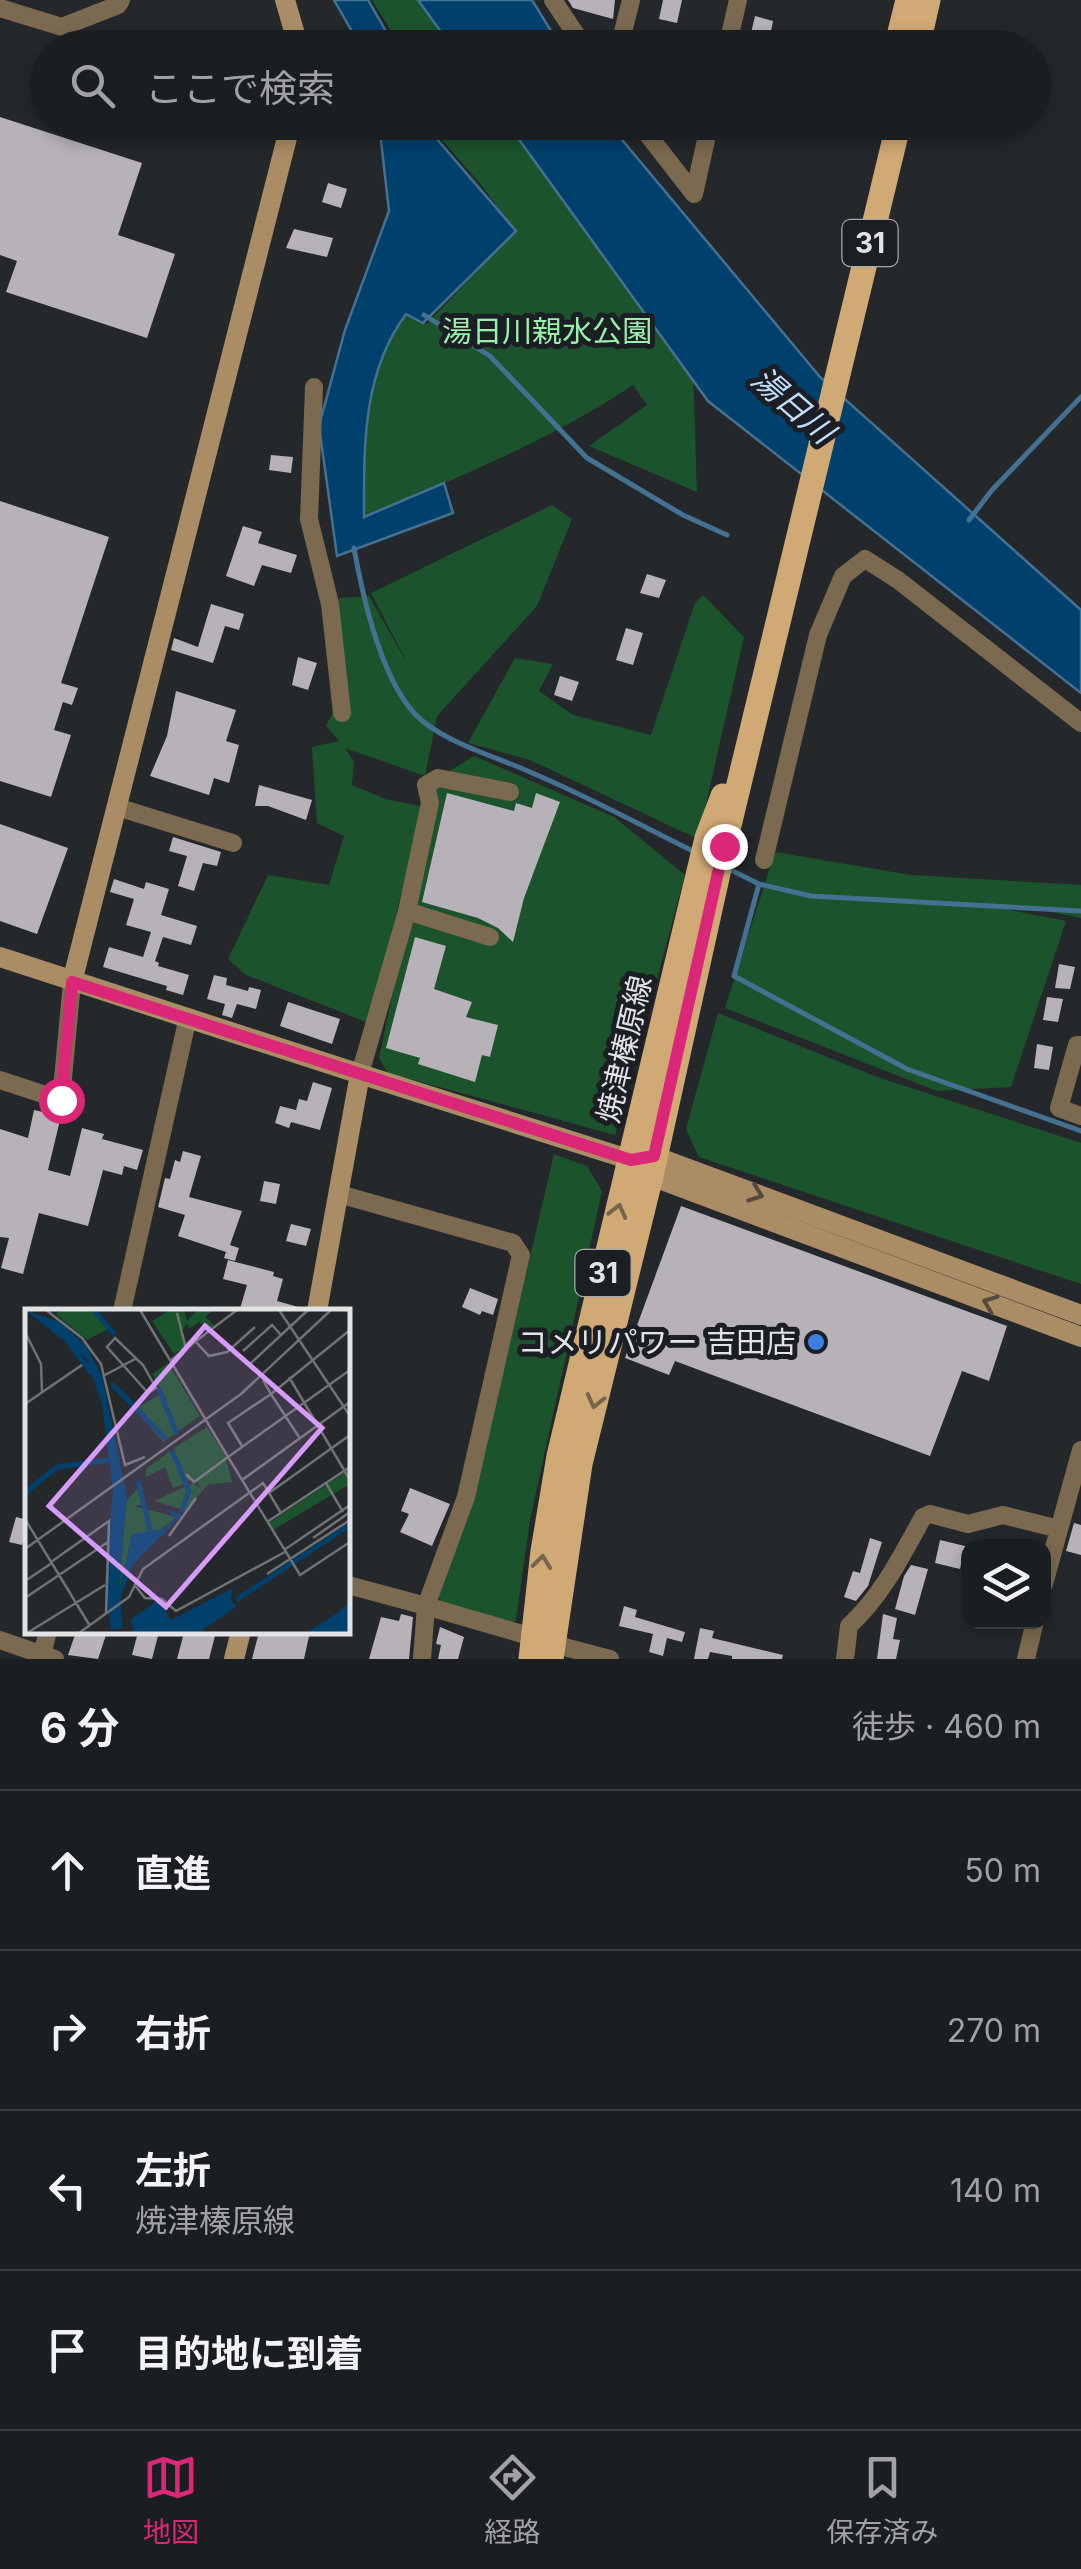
<!DOCTYPE html>
<html lang="ja">
<head>
<meta charset="utf-8">
<style>
	:root { --surface:#1b1e20; --page:#282b2d; --text:#f1f3f6; --muted:#a0a2a5; --line:#393c3e; --accent:#db2777 }
	body { margin:0; font-family:Inter,"Noto Sans JP",sans-serif; background:var(--page); color:var(--text) }
	.controls { position:absolute; right:30px; bottom:30px; display:grid; overflow:hidden; border-radius:20px; box-shadow:0 5px 15px #0003 }
	.controls button { width:90px; height:90px; display:grid; place-items:center; padding:0; border:0; border-bottom:2px solid var(--line); background:var(--surface); color:var(--text); font:50px sans-serif }
	.stop { position:absolute; width:30px; height:30px; margin:-22px; border:8px solid #db2777; border-radius:50%; background:#fff }
	.stop.end { background:#db2777; border-color:#fff; box-shadow:0 2px 10px #0008 }
	.list { margin:0; padding:0; list-style:none }
	h2 { display:flex; justify-content:space-between; align-items:center; height:130px; margin:0; padding:0 40px; font-size:42px }
	h2 small { font-size:32px; font-weight:400; color:var(--muted) }
	.list li { display:grid; grid-template-columns:65px 1fr auto; gap:30px; align-items:center; box-sizing:border-box; height:160px; padding:0 40px; border-top:2px solid var(--line) }
	.list b { display:block; font-size:38px; white-space:nowrap }
	.list p { margin:0; font-size:32px; white-space:nowrap; color:var(--muted) }
	.list em { font-size:32px; font-style:normal; color:var(--muted) }
	.icon { flex:none; width:55px; height:55px; fill:none; stroke:currentColor; stroke-width:2; stroke-linecap:round; stroke-linejoin:round }
	.map { position:relative; flex:none; width:1081px; height:1659px; overflow:hidden }
	.search { position:absolute; background:var(--surface); box-shadow:0 5px 15px #0003; left:30px; right:30px; top:30px; height:110px; display:flex; align-items:center; gap:25px; box-sizing:border-box; padding:0 35px; border-radius:55px; color:var(--muted); font-size:38px }
	.sheet { height:770px; background:var(--surface) }
	nav { display:flex; justify-content:space-around; align-items:center; box-sizing:border-box; height:140px; border-top:2px solid var(--line); background:var(--surface); font-size:28px; color:var(--muted) }
	nav a { display:grid; justify-items:center; gap:5px }
	nav .on { color:var(--accent) }
	.map>svg:first-child { display:block }
	.green { fill:#1b542c }
	.water { fill:#00406d; stroke:#447191; stroke-width:2.5 }
	.lines { fill:none; stroke-linecap:round; stroke-linejoin:round }
	.stream { stroke:#447191; stroke-width:5 }
	.building { fill:#b6b2b8 }
	.street { stroke:#7b6950; stroke-width:18 }
	.secondary { stroke:#ab8d65; stroke-width:20 }
	.primary { stroke:#d0a975; stroke-width:25 }
	.oneway { stroke:#554a3d }
	.oneway2 { stroke:#76644c }
	.route { stroke:#db2777; stroke-width:12 }
	.shop-dot { fill:#3f7fe0; stroke:#1b1e22; stroke-width:4 }
	.labels { text-anchor:middle; dominant-baseline:central; stroke-width:10; stroke-linejoin:round; paint-order:stroke }
	.shield { fill:#1b1e22; stroke:#a6a8aa; stroke-width:2.5 }
	.shield-label { font-size:28px; font-weight:bold; fill:#e1e3e5 }
	.park-label { font-size:30px; fill:#99f0ac; stroke:#1b1e22 }
	.street-label { font-size:30px; fill:#e1e3e5; stroke:#1b1e22 }
	.poi-label { font-size:30px; fill:#e1e3e5; stroke:#1b1e22; text-anchor:end }
	.water-label { font-size:32px; font-style:italic; fill:#bfddfa; stroke:#1b1e22 }
	.inset-river { fill:none; stroke:#00406d; stroke-width:5 }
	.inset-road { fill:none; stroke:#707375; stroke-width:2.5 }
	.view { fill:#d79bf9; fill-opacity:0.15; stroke:#d79bf9; stroke-width:5 }
	.inset-edge { fill:none; stroke:#e1e3e5; stroke-width:5 }
</style>
</head>
<body>
<div class="map">
<svg width="1081" height="1659" viewBox="0 0 1081 1659">
	<rect width="100%" height="100%" fill="#24282b"/>
	<path class="green" d="M372,0H420L455,47H401Z
		M427,123H510L693,369L697,492L589,446L647,405L633,385C550,441 455,478 364,518L363,419L391,329L406,314L427,324L515,231L479,182Z
		M552,505L572,519L537,606L437,716L425,776L345,748L354,762L352,785L386,799L423,807L369,1023L246,975L228,959L268,875L329,885L344,836L317,823L312,747L339,741L326,726L340,698L339,598L369,596L410,668L371,593Z
		M703,595L744,637L698,839L530,760L468,743L515,658L553,664L539,691L573,715L651,735L695,603Z
		M474,756L614,817L685,875L615,1135L388,1073L379,1058L438,778Z
		M775,852L911,875L1081,885V918L1032,908L990,906L1066,921L1011,1087L937,1091L725,1008Z
		M718,1013L877,1077L1081,1143V1284L699,1157L686,1129Z
		M554,1154L587,1166L602,1191L530,1520L516,1620L509,1625L441,1603L438,1596L471,1510Z"/>
	<path class="water" d="M334,0H368L395,47H361Z
		M418,0H532L561,47H452Z
		M379,123H423L516,231L423,323L406,314C362,374 364,446 364,517L444,483L453,513L337,556L319,426L345,330L389,211Z
		M507,123H608L820,377L1081,610V693L708,401Z"/>
	<g class="lines">
		<path class="stream" d="M424,315L490,356L587,458L683,515L727,535
			M969,520L992,490L1081,397
			M354,548C363,598 380,675 414,713C439,741 497,757 530,772C587,796 642,826 697,853
			M729,869L759,884L811,896L1081,911
			M759,884L734,976L907,1069L1081,1131"/>
	</g>
	<path class="building" d="M568,0H615L613,19L573,8Z
		M663,0H682L677,23L659,19Z
		M755,16L773,21L769,41L750,37Z
		M0,117L142,163L118,235L175,254L147,338L6,292L17,261L0,255Z
		M654,122H697L693,139L658,127Z
		M328,183L347,189L341,208L322,202Z
		M294,229L333,238L327,257L286,248Z
		M271,455L293,457L291,473L269,470Z
		M0,501L109,537L61,683L78,688L72,705L63,702L54,730L71,735L51,797L0,781Z
		M243,526L262,532L258,543L297,555L291,573L262,565L254,586L226,576Z
		M647,574L666,580L659,598L640,593Z
		M211,604L244,614L239,630L225,626L213,663L171,650L174,638L198,647Z
		M626,628L643,633L633,665L616,660Z
		M298,657L317,663L308,690L292,685Z
		M560,676L579,682L572,701L554,695Z
		M176,691L236,710L226,741L239,745L229,783L214,778L209,795L150,776L167,736Z
		M259,785L312,800L306,820L268,806H255Z
		M447,793L514,811L516,803L532,808L536,793L560,802L524,898L513,942L498,928L478,918L422,902Z
		M0,824L68,848L37,934L0,921Z
		M173,837L221,852L217,866L203,863L194,891L178,886L187,856L169,851Z
		M114,879L144,889L146,882L169,889L161,915L197,926L191,945L163,937L155,961L159,963L158,966L189,975L183,995L166,990L167,986L103,967L109,947L143,957L151,932L126,925L134,899L110,892Z
		M415,937L446,946L434,989L472,1002L466,1017L498,1025L490,1057L482,1055L475,1082L418,1064L420,1058L386,1048Z
		M1059,964L1075,967L1070,989L1055,988Z
		M214,975L227,978L226,985L248,991L249,987L261,990L256,1009L237,1004L232,1018L222,1015L225,1004L207,999Z
		M1047,997L1063,999L1058,1022L1043,1020Z
		M288,1002L340,1019L332,1044L280,1026Z
		M1037,1044L1053,1047L1049,1070L1034,1068Z
		M313,1082L332,1088L320,1130L291,1122L289,1128L275,1123L280,1106L296,1110L299,1099L307,1101Z
		M34,1110L61,1116L48,1170L70,1176L82,1128L104,1134L102,1139L143,1150L137,1170L124,1166L122,1175L103,1170L88,1226L39,1213L23,1274L1,1268L9,1238L0,1237V1129L28,1138Z
		M183,1151L201,1156L189,1197L242,1211L230,1245L239,1248L235,1261L224,1258L226,1252L178,1236L185,1215L158,1207L165,1178L170,1179L175,1160L180,1162Z
		M264,1181L280,1184L276,1204L260,1201Z
		M681,1206L1007,1326L989,1381L962,1371L930,1456L675,1361L669,1375L625,1358Z
		M291,1224L311,1229L306,1246L286,1241Z
		M228,1260L274,1272L273,1276L283,1279L277,1301L302,1308L301,1312H239L247,1285L223,1279Z
		M470,1288L498,1299L493,1315L482,1311L480,1315L462,1307Z
		M410,1488L450,1504L432,1546L400,1532L409,1514L401,1511Z
		M16,1517L28,1520L22,1545L9,1542Z
		M1074,1523L1081,1525V1555L1066,1551Z
		M870,1538L882,1542L868,1586L856,1601L844,1597L853,1571L860,1573Z
		M940,1540L965,1546L960,1569L935,1563Z
		M911,1565L928,1569L915,1615L895,1609L904,1576Z
		M624,1606L637,1610L635,1617L685,1632L682,1642L667,1638L663,1656L649,1652L653,1634L619,1626Z
		M401,1614L413,1617L409,1659H369L381,1617L399,1621Z
		M883,1614L897,1618L893,1639L900,1640L896,1659H877Z
		M440,1627L464,1637L458,1659H438L441,1645L436,1644Z
		M700,1628L714,1631L712,1638L783,1655L782,1659H732V1656L710,1652L708,1659H694Z
		M76,1632H107L98,1659L68,1655Z
		M138,1632H159L152,1659L132,1655Z
		M191,1632H216L209,1659H177L184,1633L190,1635Z
		M259,1632H310L304,1659H252Z"/>
	<g class="lines">
		<path class="street" d="M553,0L585,48
			M0,8L62,27L118,5L121,0
			M619,48L631,0
			M727,48L738,0
			M638,122L694,194L710,122
			M314,387L309,519L330,604L342,713
			M117,807L233,843
			M764,860L818,635L843,576L865,559L898,580L1081,723
			M407,911L490,937
			M1081,1045H1077L1059,1108L1081,1116
			M360,1074L407,911L430,803L426,785L438,778L510,792
			M0,1080L61,1100L72,982
			M339,1194L513,1243L521,1255L466,1497L426,1606L348,1585
			M122,1311L188,1017
			M1044,1584L1081,1450
			M0,1640L55,1659
			M553,1644L610,1659
			M41,1659L48,1631
			M422,1659L426,1606L533,1637
			M845,1659L849,1626C883,1594 901,1557 923,1517L930,1514L968,1524L1003,1515L1059,1529
			M1026,1659L1035,1621"/>
		<path class="secondary" d="M285,0L299,48
			M0,957L360,1074L317,1311
			M72,982L291,122
			M360,1074L631,1160L651,1176L1081,1337
			M643,1158L654,1156L1081,1315
			M234,1659L241,1631"/>
		<path class="primary" d="M896,48L908,0
			M917,48L928,0
			M531,1659L543,1551L559,1456L707,838L723,796
			M551,1659L580,1464L651,1176L724,846L899,122"/>
	</g>
	<defs><path id="oneway-chevron" d="M-2-3.5L2.5 0L-2 3.5" fill="none" stroke-width="1.6" stroke-linecap="round" stroke-linejoin="round" transform="scale(2.5)"/></defs>
	<g class="oneway">
		<use href="#oneway-chevron" transform="translate(756 1194) rotate(20)"/>
		<use href="#oneway-chevron" transform="translate(990 1303) rotate(-159)"/>
	</g>
	<g class="oneway2">
		<use href="#oneway-chevron" transform="translate(618 1211) rotate(-76)"/>
		<use href="#oneway-chevron" transform="translate(595 1401) rotate(104)"/>
		<use href="#oneway-chevron" transform="translate(542 1562) rotate(-83)"/>
	</g>
	<g class="lines">
		<path class="route" d="M61,1100L72,982L631,1160L654,1156L724,846"/>
	</g>
	<circle class="shop-dot" cx="816" cy="1342" r="10"/>
	<g class="labels">
		<g class="shield">
			<rect x="842.5" y="220" width="55" height="46" rx="8"/>
			<rect x="575.5" y="1250" width="55" height="46" rx="8"/>
		</g>
		<g class="shield-label">
			<text x="870" y="243">31</text>
			<text x="603" y="1273">31</text>
		</g>
		<g class="park-label">
			<text x="547" y="331">湯日川親水公園</text>
		</g>
		<g class="street-label">
			<text transform="translate(624 1049) rotate(-77)">焼津榛原線</text>
		</g>
		<g class="poi-label">
			<text x="796" y="1342">コメリパワー 吉田店</text>
		</g>
		<g class="water-label">
			<text transform="translate(793 405) rotate(41)">湯日川</text>
		</g>
	</g>
	<g transform="translate(25 1309)">
		<rect width="325" height="325" fill="#24282b"/>
		<path d="M37,1H69L85,19L62,31L31,5ZM145,1H159L162,12L172,1H188L180,8L190,17L185,22L174,13L164,20L162,14L157,22L163,37L149,45L127,12ZM143,54L175,107L138,133L83,69L112,99L134,86L142,91L127,65ZM182,118L200,146L207,173L183,175L161,202L129,192L168,174L177,181L171,171L161,172L149,139ZM145,142L161,174L148,179L140,158L121,168V160ZM325,160V175L248,221L244,214ZM112,180L120,195L109,197L151,208L130,226L107,225L94,284L101,193Z" fill="#1b542c"/>
		<path d="M0,1L35,13L61,37L77,67L102,188L94,284L107,225L139,220L150,209L141,200L157,206L107,256L95,291L98,319L86,321L80,272L88,180L77,95L61,49ZM208,279L205,291L212,297L173,324H109L105,311L133,291L146,311ZM325,293V324H281L312,304Z" fill="#00406d"/>
		<path class="inset-river" d="M69,1L90,26M42,31L67,65M87,75L141,130M133,78L152,125M147,142L164,182L156,204M113,172L126,225M0,184L32,158L84,151M211,291L325,216"/>
		<path class="inset-road" d="M21,1L57,29L76,55L100,156L120,148M115,1L203,148L169,173L161,165M254,1L325,107M152,4L161,40M0,23L16,55L17,83M90,29L118,56L131,79L123,84L82,38ZM171,33L184,47L202,43L230,18M218,42L247,16L256,26M146,51L212,1M226,54L283,1M325,61L203,148L275,266L325,233M80,66L112,49M264,68L325,171M238,71L246,85L325,21M0,95L57,56M217,137L203,114L246,85L274,128M217,171L325,93M301,174L318,203M244,184L325,126M0,210L65,317M242,213L325,158M144,227L171,189M288,229L325,203M0,240L216,85L306,1M259,241L325,196M26,253L84,212L81,305M242,265L325,211M0,272L27,254M109,275L120,289L137,290L151,302L260,243M0,289L83,233M2,324L80,276M54,324L104,288L118,260L238,174L256,204"/>
		<path class="view" d="M180,17L297,119L141,298L24,197Z"/>
		<rect width="325" height="325" class="inset-edge"/>
	</g>
</svg>
<div class="controls">
<button><svg class="icon" aria-label="layers" viewBox="0 0 24 24"><path d="M12 4l9 5-9 5-9-5zM3 14l9 5 9-5"/></svg></button>
</div>
<div class="stop" style="left:61px;top:1100px"></div>
<div class="stop end" style="left:724px;top:846px"></div>
<div class="search"><svg class="icon" aria-label="search" viewBox="0 0 24 24"><circle cx="10" cy="10" r="6"/><path d="M15 15l6 6"/></svg>ここで検索</div>
</div>
<section class="sheet">
<h2>6 分<small>徒歩 · 460 m</small></h2>
<ul class="list">
<li><svg class="icon" aria-label="ahead" viewBox="0 0 24 24"><path d="M12 20V5M6 11l6-6 6 6"/></svg><div><b>直進</b></div><em>50 m</em></li>
<li><svg class="icon" aria-label="right" viewBox="0 0 24 24"><path d="M7 20v-9h11M14 6l5 5-5 5"/></svg><div><b>右折</b></div><em>270 m</em></li>
<li><svg class="icon" aria-label="left" viewBox="0 0 24 24"><path d="M17 20v-9H6M10 6l-5 5 5 5"/></svg><div><b>左折</b><p>焼津榛原線</p></div><em>140 m</em></li>
<li><svg class="icon" aria-label="arrive" viewBox="0 0 24 24"><path d="M6 21V4h12l-3 4 3 4H6"/></svg><div><b>目的地に到着</b></div></li>
</ul>
</section>
<nav>
<a class="on"><svg class="icon" aria-label="map" viewBox="0 0 24 24"><path d="M3 6l6-2 6 2 6-2v14l-6 2-6-2-6 2zM9 4v14M15 6v14"/></svg>地図</a>
<a><svg class="icon" aria-label="directions" viewBox="0 0 24 24"><path d="M12 3l9 9-9 9-9-9zM9 14v-3h6M13 9l2 2-2 2"/></svg>経路</a>
<a><svg class="icon" aria-label="saved" viewBox="0 0 24 24"><path d="M7 4h10v16l-5-4-5 4z"/></svg>保存済み</a>
</nav>
</body>
</html>
